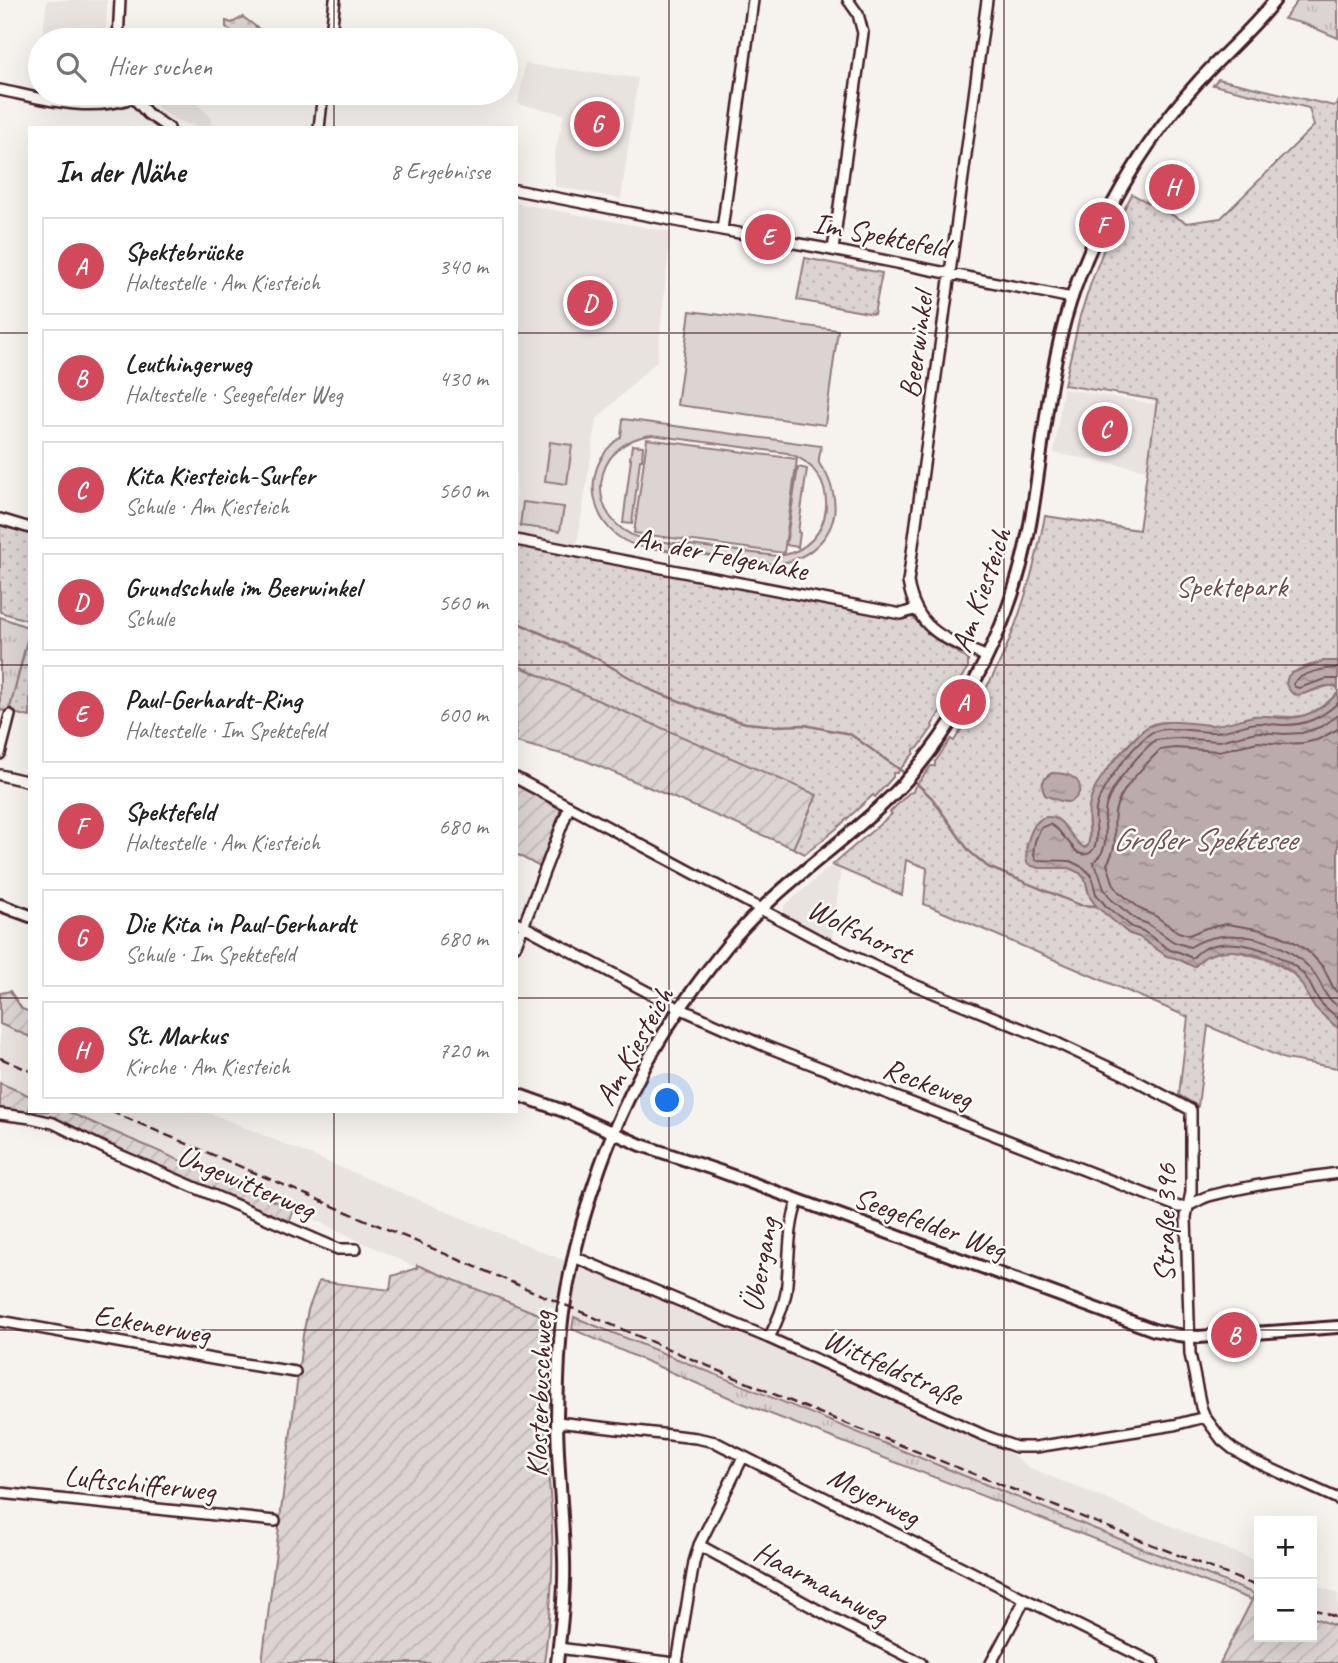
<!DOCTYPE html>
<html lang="de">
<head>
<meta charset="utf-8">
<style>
	:root { --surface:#fff; --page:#f2f2f2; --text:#222; --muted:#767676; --line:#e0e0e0; --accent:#d1495b }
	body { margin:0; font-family:Caveat,sans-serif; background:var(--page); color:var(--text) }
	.controls { position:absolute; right:21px; bottom:21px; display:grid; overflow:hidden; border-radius:0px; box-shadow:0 7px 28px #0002 }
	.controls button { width:63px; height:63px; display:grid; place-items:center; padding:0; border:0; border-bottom:2px solid var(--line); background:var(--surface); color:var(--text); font:35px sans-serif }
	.you { position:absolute; left:668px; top:1101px; width:24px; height:24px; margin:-18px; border:5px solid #fff; border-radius:50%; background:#1a73e8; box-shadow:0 0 0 10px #1a73e833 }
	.badge { display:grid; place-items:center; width:46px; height:46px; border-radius:50%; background:var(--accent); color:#fff; font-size:23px; font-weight:700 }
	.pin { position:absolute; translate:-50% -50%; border:4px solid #fff; box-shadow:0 2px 7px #0006 }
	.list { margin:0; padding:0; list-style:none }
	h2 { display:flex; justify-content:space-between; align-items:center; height:91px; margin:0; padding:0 28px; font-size:30px }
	h2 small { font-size:23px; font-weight:400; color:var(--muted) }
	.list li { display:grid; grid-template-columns:46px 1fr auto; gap:21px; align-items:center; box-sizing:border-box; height:98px; margin:0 14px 14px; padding:0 14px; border:2px solid var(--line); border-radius:0px }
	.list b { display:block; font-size:26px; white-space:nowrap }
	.list p { margin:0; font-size:23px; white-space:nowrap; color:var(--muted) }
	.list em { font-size:23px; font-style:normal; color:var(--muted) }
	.icon { flex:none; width:38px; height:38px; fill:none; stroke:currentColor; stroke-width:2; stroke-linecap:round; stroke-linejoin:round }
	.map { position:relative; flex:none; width:1338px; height:1663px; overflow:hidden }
	.search { position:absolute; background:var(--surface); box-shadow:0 7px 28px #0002; left:28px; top:28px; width:490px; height:77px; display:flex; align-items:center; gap:18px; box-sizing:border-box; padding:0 24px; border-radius:38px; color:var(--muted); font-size:26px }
	.panel { position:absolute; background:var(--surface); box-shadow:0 7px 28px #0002; left:28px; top:126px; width:490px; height:987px; border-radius:0px }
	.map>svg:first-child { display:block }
	.built { fill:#e9e3e0 }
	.grass { fill:url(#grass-tufts); stroke:#937a7e; stroke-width:2 }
	.park { fill:url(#park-dots); stroke:#937a7e; stroke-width:2 }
	.garden { fill:url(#garden-furrows); stroke:#937a7e; stroke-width:2 }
	.pitch { fill:#dcd4d2; stroke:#937a7e; stroke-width:2; fill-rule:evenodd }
	.water { fill:url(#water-ripples); stroke:#8e7378; stroke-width:2 }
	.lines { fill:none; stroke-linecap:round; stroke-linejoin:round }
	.shore { stroke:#77575f; stroke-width:2 }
	.stream { stroke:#8e7378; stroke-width:2.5 }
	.minor-casing { stroke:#4a1f2b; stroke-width:14 }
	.tertiary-casing { stroke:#4a1f2b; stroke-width:16 }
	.minor { stroke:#fdfcf7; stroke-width:9 }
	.tertiary { stroke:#fdfcf7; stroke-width:10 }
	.rail { stroke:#4a1f2b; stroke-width:2.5; stroke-dasharray:10 5; stroke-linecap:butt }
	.grid { fill:none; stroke:#4a1f2b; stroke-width:2; stroke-opacity:0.55 }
	.labels { text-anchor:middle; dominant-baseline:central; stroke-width:5; stroke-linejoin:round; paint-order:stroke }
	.street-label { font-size:30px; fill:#4a1f2b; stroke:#fdfcf7 }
	.park-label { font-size:30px; fill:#6e4c55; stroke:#fdfcf7 }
	.water-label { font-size:32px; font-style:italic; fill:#725058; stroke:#fdfcf7 }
</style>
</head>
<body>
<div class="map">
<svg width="1338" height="1663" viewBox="0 0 1338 1663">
	<defs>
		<pattern id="grass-tufts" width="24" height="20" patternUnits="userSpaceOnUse" patternTransform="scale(1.75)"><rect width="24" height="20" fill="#dcd4d2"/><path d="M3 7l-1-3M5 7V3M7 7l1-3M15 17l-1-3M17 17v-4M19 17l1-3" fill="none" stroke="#beb6b4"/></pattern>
		<pattern id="park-dots" width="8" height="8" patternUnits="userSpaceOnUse" patternTransform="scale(1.75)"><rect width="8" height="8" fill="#dcd4d2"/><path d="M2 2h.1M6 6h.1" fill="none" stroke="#beb6b4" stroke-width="1.8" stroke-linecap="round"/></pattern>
		<pattern id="garden-furrows" width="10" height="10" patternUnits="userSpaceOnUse" patternTransform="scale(1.75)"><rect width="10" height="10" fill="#dcd4d2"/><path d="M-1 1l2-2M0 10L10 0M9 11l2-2" fill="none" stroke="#beb6b4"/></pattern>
		<pattern id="water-ripples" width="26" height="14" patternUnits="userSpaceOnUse" patternTransform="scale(1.75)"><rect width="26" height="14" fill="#bbabac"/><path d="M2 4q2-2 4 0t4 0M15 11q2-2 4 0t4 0" fill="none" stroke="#9a8b8c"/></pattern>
	</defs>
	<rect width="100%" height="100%" fill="#f6f3ef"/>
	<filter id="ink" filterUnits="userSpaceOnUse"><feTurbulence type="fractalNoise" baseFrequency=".0143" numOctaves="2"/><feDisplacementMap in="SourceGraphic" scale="14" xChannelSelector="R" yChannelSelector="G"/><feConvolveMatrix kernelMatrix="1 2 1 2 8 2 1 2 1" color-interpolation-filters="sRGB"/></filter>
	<g filter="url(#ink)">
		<path class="built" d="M47,0H107L106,40H42Z
			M525,64L638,78L621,199L555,186L554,156L564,114L518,104Z
			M144,93H192L193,100L212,118L210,128L188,124L174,119L155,105Z
			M516,203L671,232L657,361L597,419L577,545L516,534Z
			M1063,389L1156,404L1148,470L1054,453Z
			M832,865L841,869L832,939L784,914V906Z
			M0,1025L30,1038V1096L0,1083Z
			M66,1111H205L765,1344L1006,1450L1028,1467L1259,1562V1596L549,1306L548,1318L418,1265L417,1268L294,1210Z
			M1312,1584L1338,1594V1627L1312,1617Z"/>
		<path class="grass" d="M1298,0H1338V38L1305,24L1284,19Z
			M0,617L30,628L9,712L1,710L0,712Z
			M574,1317L1255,1594L1252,1600L742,1403L572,1329Z"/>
		<path class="park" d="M243,17L263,32L262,40H239L240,38L226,27V21L232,23Z
			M1218,79L1334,106L1338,102V661C1322,661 1296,666 1287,680L1293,694C1306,696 1320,687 1333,685L1338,688V693C1305,724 1300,716 1259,716C1245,716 1232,724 1217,725C1197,727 1172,718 1153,724C1142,728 1114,759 1108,769C1101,779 1093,798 1090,809C1086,821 1092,834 1088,846L1082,848L1057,819L1047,817L1032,830L1026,848L1039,868H1069L1080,873L1085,879L1088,891L1128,933L1139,937L1167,956L1176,958L1195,966L1203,957L1225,950L1236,951L1270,960L1292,973L1301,982L1312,1003L1338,1028V1068L1285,1059L1208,1026L1198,1106L1179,1095L1188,1017L924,904L927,868L906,860L902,895L832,865L892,814L890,812L909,793L913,792L914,788L931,766H935V762L951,739L954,741C969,717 985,692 998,666C1021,618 1035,567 1045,516L1139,530L1157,400L1064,385L1080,316L1092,280L1105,246L1132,194L1187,223L1221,218L1314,126L1309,108L1213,85Z
			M805,258L882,273L874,314L797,300Z
			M0,524L30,534V621L0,612Z
			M516,545L897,618L913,617C922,628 931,636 943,644C952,650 960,653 968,660V667L932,725L933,727L918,748L914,749V753L897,773H893V777L875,797L873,795L836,829L805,854L793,848L816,795L516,665Z
			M30,631V717L9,712Z"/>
		<path class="garden" d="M516,665L817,795L793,848L584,760L516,742Z
			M516,785L561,809L540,867L516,854Z
			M10,991L22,1009L30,1012V1037L0,1024V993Z
			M0,1083L30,1096V1111H66L294,1210L290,1220H282L113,1149L110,1143L77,1130L0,1111Z
			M417,1265L548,1318C544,1349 542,1379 543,1410C545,1449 551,1489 552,1528C554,1574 550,1618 544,1663H262L303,1335L308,1310L319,1281L390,1290L392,1276L417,1268Z
			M1255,1594L1259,1596V1637H1312V1617L1338,1627V1663H1220Z"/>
		<path class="pitch" d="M690,311L838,330L825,425L677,405Z
			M623,419L821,446C821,451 818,458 819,463C820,465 823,470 825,472C829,478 831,485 833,493C842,532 810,561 774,564L642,547C589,536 576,467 621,437ZM652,435L787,453C844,470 837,550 777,556L642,539C582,520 590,442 652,435Z
			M647,439L797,459L784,553L634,533Z
			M550,442L572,445L567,484L545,481Z
			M632,445L643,446L642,460H640L632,524L623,523L631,459H630Z
			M798,467L807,469L798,532L800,533L798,547L786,545Z
			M523,502L564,507L560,531L520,526Z"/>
		<path class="water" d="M1323,661H1338V688C1319,677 1297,711 1286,684L1288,676L1292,673Z
			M1338,693V1028C1329,1020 1317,1012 1311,1002C1305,992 1302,982 1294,974C1274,956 1233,944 1207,956C1202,958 1199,963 1195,966H1192L1176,958L1167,956L1139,937L1128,933L1096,906L1090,897L1085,879L1080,873L1069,868H1039L1032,866L1027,863C1025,851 1027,841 1032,830C1034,825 1037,821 1043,818C1064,811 1070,842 1085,848L1088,846C1092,833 1087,820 1089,807C1094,776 1123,752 1143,730C1162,716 1189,724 1211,725C1226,725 1239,719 1254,716C1262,715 1272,717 1281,718C1305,719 1321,710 1338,693Z
			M1052,773C1060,773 1068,774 1074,778C1085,785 1079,801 1067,802C1060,802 1052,798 1045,795C1040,785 1042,778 1052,773Z"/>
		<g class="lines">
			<path class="shore" d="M1338,668C1325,668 1300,673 1293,684L1295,687L1299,688L1326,679H1338
				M1338,703C1322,717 1307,725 1285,725C1276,725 1267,723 1258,723C1244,724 1231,731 1216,732C1199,733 1162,723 1148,735C1131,749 1100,787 1096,809C1094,821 1099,834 1095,846C1092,854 1086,856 1078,853L1058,830L1050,824L1041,828C1036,837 1030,850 1036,860L1070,861L1084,868L1091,875L1096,894L1106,906L1132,927L1143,931L1170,950L1179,952L1192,958C1195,956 1197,953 1200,951C1228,932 1285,952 1305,976C1312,985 1314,996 1322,1004C1327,1010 1333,1012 1338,1019
				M1338,715L1323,726L1302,733L1284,734L1257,732L1219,741L1176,738L1155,740C1138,755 1112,784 1106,806C1102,821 1109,836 1103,850C1101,856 1096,859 1093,863L1099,873L1104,889L1112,900L1137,920L1148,924L1174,942L1190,947C1226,923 1287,939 1313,972C1324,985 1321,995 1338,1006
				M1338,729L1317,740L1303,743L1284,744L1258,742L1219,751L1175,748L1160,750C1145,765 1119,790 1115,812C1112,833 1120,842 1107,864L1114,885L1119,892L1142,910L1154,915L1178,932L1189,935L1206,928L1227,924L1257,929L1279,935L1296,943L1311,954L1323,967L1334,989L1338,993"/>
			<path class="stream" d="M516,622L596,658L653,691L714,714L746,723L776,726L804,725L850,734L906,774
				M911,778L932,798L969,851L988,867L1080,905L1096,906"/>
			<defs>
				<path id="minor" d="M118,40L120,0
					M330,40L335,0
					M0,90C44,99 88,113 132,98
					M131,95L148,114L169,128
					M319,128L323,93
					M516,190L722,230L822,248L1072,298
					M722,230L753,0
					M833,250L863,33L858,14L848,0
					M0,519L30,528
					M516,540L901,614L916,609
					M987,657C946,639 917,632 908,582L987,0
					M0,754L10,715
					M0,775L30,782
					M516,778L815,938L912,984L1057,1043L1125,1075L1191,1110V1192L1186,1217L1190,1354L1201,1407L1205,1417L1222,1440L1233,1449L1254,1461L1338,1499
					M516,922L670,1004L765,1046L1179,1207C1190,1208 1198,1199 1209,1196C1251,1185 1295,1179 1338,1173
					M516,945L569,807
					M0,1114L31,1118L53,1123L108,1150L338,1249H356
					M574,1257L769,1338L983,1435L1016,1447H1036L1174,1425L1205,1417
					M0,1321L218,1360L295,1372
					M769,1338C776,1324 783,1309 786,1293C790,1262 787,1230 798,1201
					M557,1422L696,1438L715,1442L1025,1599L1154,1663
					M0,1493L275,1521
					M699,1545L838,1621L921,1663
					M558,1648L674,1663
					M677,1663L694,1562L699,1545L743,1457
					M991,1663L1025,1599"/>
				<path id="tertiary" d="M0,905L30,916
					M516,1094L569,1113L641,1145L719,1171L1154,1330L1178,1335L1198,1337L1338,1327
					M557,1663C561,1629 565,1594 564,1559C563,1512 557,1465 557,1417C558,1383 558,1347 563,1313C578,1215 613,1114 666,1030C684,1001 705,973 727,946C773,890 829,854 881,806C924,767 960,713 985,661C1009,613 1025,560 1033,507C1044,439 1049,369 1070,303C1095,225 1143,143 1197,83C1223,54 1252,30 1275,0"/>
			</defs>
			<use href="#minor" class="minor-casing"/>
			<use href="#tertiary" class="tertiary-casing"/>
			<use href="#minor" class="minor"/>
			<use href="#tertiary" class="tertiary"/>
			<path class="rail" d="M0,1058L30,1071
				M110,1111L802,1406L1259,1587
				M1312,1608L1338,1618"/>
		</g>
	</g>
	<path class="grid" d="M334,0V40M669,0V1663M1004,0V1663M334,93V128M0,333H30M516,333H1338M0,665H30M516,665H1338M0,998H30M516,998H1338M334,1111V1663M0,1330H1338"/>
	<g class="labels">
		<g class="street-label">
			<text transform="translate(881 235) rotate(11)">Im Spektefeld</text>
			<text transform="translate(916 345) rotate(-82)">Beerwinkel</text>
			<text transform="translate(721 554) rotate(11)">An der Felgenlake</text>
			<text transform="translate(981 590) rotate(-71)">Am Kiesteich</text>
			<text transform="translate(860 931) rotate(26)">Wolfshorst</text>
			<text transform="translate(634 1046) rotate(-61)">Am Kiesteich</text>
			<text transform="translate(928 1083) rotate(21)">Reckeweg</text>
			<text transform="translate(246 1182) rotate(23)">Ungewitterweg</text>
			<text transform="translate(930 1223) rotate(20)">Seegefelder Weg</text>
			<text transform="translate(1165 1223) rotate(-89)">Straße 396</text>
			<text transform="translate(760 1265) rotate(-80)">Übergang</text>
			<text transform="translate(152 1324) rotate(10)">Eckenerweg</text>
			<text transform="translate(893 1367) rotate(24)">Wittfeldstraße</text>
			<text transform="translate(539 1394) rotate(-88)">Klosterbuschweg</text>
			<text transform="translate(140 1483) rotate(6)">Luftschifferweg</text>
			<text transform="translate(874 1496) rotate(27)">Meyerweg</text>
			<text transform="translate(821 1583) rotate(28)">Haarmannweg</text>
		</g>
		<g class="park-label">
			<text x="1231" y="586">Spektepark</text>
		</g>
		<g class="water-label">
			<text x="1204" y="839">Großer Spektesee</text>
		</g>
	</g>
</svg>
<div class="controls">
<button>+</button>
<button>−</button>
</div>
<div class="you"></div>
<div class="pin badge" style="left:963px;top:702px">A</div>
<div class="pin badge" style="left:1234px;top:1335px">B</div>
<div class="pin badge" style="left:1105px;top:429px">C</div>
<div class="pin badge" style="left:590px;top:303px">D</div>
<div class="pin badge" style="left:768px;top:237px">E</div>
<div class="pin badge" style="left:1102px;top:225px">F</div>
<div class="pin badge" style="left:597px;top:124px">G</div>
<div class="pin badge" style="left:1172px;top:187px">H</div>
<div class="search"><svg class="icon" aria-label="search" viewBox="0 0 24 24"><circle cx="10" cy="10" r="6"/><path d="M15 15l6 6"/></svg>Hier suchen</div>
<section class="panel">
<h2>In der Nähe<small>8 Ergebnisse</small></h2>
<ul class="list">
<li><span class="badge">A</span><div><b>Spektebrücke</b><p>Haltestelle · Am Kiesteich</p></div><em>340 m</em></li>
<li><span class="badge">B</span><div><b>Leuthingerweg</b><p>Haltestelle · Seegefelder Weg</p></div><em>430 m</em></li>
<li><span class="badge">C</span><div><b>Kita Kiesteich-Surfer</b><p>Schule · Am Kiesteich</p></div><em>560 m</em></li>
<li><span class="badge">D</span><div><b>Grundschule im Beerwinkel</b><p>Schule</p></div><em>560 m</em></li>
<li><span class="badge">E</span><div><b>Paul-Gerhardt-Ring</b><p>Haltestelle · Im Spektefeld</p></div><em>600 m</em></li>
<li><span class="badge">F</span><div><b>Spektefeld</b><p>Haltestelle · Am Kiesteich</p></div><em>680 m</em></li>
<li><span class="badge">G</span><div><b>Die Kita in Paul-Gerhardt</b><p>Schule · Im Spektefeld</p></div><em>680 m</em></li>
<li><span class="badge">H</span><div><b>St. Markus</b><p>Kirche · Am Kiesteich</p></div><em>720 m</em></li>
</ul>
</section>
</div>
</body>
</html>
